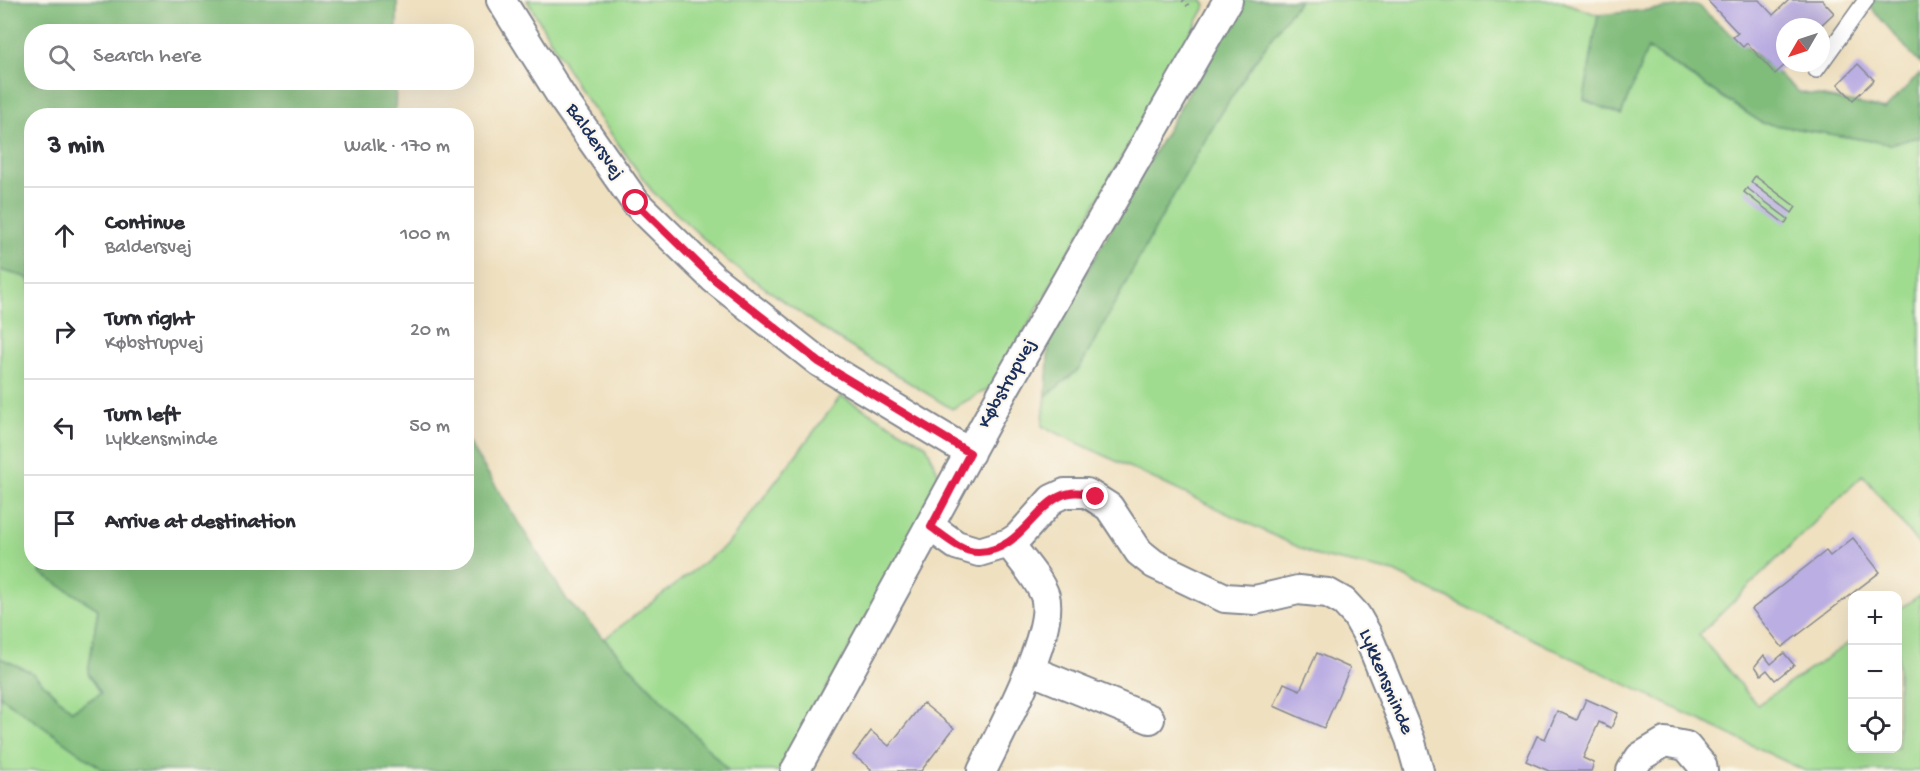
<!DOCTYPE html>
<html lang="en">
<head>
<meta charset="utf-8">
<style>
	:root { --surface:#fff; --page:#f7f7f7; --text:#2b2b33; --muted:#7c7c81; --line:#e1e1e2 }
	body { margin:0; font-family:"Gochi Hand",sans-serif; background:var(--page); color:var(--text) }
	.controls { position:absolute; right:18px; bottom:18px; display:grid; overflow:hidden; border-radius:12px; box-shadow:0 6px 24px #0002 }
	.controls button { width:54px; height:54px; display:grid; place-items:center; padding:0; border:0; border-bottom:2px solid var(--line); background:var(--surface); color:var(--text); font:30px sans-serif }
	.compass { position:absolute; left:1776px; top:18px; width:54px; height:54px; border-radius:50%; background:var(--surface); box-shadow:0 6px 24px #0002; rotate:231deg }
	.stop { position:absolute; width:18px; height:18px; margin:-14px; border:4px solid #e11d48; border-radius:50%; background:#fff }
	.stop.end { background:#e11d48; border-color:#fff; box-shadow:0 2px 6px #0008 }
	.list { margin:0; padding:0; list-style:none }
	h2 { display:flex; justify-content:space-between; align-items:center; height:78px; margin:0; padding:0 24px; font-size:26px }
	h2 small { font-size:20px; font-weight:400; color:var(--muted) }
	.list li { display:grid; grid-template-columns:39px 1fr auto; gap:18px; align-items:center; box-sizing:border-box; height:96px; padding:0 24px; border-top:2px solid var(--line) }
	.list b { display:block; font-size:22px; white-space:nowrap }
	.list p { margin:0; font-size:20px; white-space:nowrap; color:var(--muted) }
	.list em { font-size:20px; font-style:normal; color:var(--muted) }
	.icon { flex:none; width:33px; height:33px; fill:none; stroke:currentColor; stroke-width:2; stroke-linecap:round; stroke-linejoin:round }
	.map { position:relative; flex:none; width:1920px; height:771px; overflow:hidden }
	.search { position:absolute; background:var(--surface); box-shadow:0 6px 24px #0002; left:24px; top:24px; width:450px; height:66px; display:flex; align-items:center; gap:15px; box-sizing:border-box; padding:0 21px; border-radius:24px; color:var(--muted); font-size:22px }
	.panel { position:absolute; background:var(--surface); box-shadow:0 6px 24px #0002; left:24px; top:108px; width:450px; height:462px; border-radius:24px }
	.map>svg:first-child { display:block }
	.green { fill:#a0dc90; stroke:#5e8677; stroke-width:1.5 }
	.forest { fill:#80bc7a; stroke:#4e766c; stroke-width:1.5 }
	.building { fill:#bbaee3 }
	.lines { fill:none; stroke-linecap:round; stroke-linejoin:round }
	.lane-casing { stroke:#85888f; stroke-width:18 }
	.street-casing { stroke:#85888f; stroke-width:32 }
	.path { stroke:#85888f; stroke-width:4; stroke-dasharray:1.5 4.5; stroke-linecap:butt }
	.lane { stroke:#fff; stroke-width:15 }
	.street { stroke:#fff; stroke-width:28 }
	.route { stroke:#e11d48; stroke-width:8 }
	.labels { text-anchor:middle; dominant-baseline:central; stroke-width:4.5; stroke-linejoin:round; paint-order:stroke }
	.street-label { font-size:20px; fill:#1b2f5e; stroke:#fbf7ec }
</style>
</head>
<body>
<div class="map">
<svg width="1920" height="771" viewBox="0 0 1920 771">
	<rect width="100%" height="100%" fill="#fbf7ec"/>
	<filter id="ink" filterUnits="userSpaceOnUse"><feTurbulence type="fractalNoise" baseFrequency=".0167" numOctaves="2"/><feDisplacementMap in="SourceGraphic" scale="12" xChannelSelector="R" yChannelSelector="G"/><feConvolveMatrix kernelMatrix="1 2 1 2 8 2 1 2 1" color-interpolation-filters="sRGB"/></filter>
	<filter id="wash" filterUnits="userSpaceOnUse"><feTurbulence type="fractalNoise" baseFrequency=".008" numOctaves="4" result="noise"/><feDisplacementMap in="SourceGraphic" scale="24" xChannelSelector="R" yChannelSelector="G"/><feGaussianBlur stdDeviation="1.35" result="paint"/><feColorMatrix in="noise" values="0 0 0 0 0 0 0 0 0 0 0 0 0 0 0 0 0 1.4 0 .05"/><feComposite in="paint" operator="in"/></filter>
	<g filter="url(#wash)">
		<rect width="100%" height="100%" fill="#efe0c0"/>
		<path class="green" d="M527,0H1202L1206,5L995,385L952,409L833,336L730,263L652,191L579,89Z
			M1300,0H1558L1598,15L1584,100L1621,115L1647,48L1762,123L1890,144L1920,137V546L1863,475L1699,635L1757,705L1852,641V748H1898V610L1920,595V771H1805L1394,572L1317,556L1042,426L1046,396L1079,369C1147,247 1213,109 1300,0Z
			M0,270L26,277L31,283L32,562L43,563L41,573L98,608L88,673L101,693L72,711L31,672L0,658Z
			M841,396L926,445L941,479L913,535L780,771H729L604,639L728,544Z
			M0,696L105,771H0Z"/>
		<path class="forest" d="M0,0H397V31L32,32V82L396,83L395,115L32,116L31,283L26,277L0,270Z
			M1241,0H1300C1213,109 1147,247 1079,369L1046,396L1049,338Z
			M1867,0H1920V64L1873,10Z
			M1697,5L1799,92L1885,109L1920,73V137L1890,144L1762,123L1648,48L1621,115L1584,100L1598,15Z
			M467,440L567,600L729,771H105L0,696V658L31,672L72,711L101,693L88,673L98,609L40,573L43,563L466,562Z"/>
		<g id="blocks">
			<path class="building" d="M1707,0H1759L1773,15L1789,0H1822L1834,13L1819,27H1785L1787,63L1775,74L1747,43L1743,47L1733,37L1738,33Z
				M1858,64L1874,80L1853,100L1838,84Z
				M1755,176L1796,207L1792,213L1751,182Z
				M1747,188L1788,219L1785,224L1744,192Z
				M1853,538L1880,572L1782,647L1752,609L1826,551L1830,556Z
				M1317,653L1350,668L1324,728L1274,706L1284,683L1300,690Z
				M1784,653L1794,665L1775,680L1767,670L1761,675L1755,666L1764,655L1771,664Z
				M1586,699L1618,713L1611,728L1599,722L1583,758L1594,763L1591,771H1549L1526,761L1537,736L1545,739L1557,711L1577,720Z
				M923,703L954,728L921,771H870L871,769L853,755L871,731L889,746Z"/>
		</g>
	</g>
	<g filter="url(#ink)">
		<use href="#blocks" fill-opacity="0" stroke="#85888f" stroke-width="1.5"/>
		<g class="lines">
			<defs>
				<path id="lane" d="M1816,70L1866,0"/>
				<path id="street" d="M501,0L563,99L636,203L714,279L819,362L970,453
					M931,527L956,545L979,552L1009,543L1018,537L1052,499L1065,493H1087L1109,507L1139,552L1154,564L1225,598L1255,600L1298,590L1328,593L1344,602L1356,615L1368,636L1410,739L1419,771
					M1030,670L1150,719
					M795,771L1006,386L1228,0
					M982,771C999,735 1056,632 1045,596C1038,577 1021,560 1009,543
					M1631,771L1640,757L1665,742L1686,746L1702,765L1703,771"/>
			</defs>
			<use href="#lane" class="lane-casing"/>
			<use href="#street" class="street-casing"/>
			<path class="path" d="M1183,0L1191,9"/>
			<use href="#lane" class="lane"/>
			<use href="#street" class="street"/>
		</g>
	</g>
	<g class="lines" filter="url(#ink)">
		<path class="route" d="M636,203L714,279L819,362L970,453L931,527C944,536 962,553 979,552C1032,551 1041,473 1096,497"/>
	</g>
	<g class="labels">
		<g class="street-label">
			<text transform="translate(594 142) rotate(55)">Baldersvej</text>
			<text transform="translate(1008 384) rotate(-61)">Købstrupvej</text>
			<text transform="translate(1385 682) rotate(67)">Lykkensminde</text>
		</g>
	</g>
</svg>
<div class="controls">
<button>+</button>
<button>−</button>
<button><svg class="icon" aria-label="locate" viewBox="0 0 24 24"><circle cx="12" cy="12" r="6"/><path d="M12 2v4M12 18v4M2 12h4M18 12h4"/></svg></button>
</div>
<svg class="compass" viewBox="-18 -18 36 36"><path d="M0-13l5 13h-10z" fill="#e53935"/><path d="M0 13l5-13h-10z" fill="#7c7c81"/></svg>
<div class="stop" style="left:636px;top:203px"></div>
<div class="stop end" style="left:1096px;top:497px"></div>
<div class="search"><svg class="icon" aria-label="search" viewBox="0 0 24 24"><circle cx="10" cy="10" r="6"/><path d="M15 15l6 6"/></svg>Search here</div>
<section class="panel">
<h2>3 min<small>Walk · 170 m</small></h2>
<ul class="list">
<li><svg class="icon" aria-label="ahead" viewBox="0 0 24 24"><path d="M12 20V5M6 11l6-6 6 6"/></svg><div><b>Continue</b><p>Baldersvej</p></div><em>100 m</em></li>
<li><svg class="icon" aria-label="right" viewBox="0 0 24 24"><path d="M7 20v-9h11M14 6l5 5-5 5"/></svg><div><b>Turn right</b><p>Købstrupvej</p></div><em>20 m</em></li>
<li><svg class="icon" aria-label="left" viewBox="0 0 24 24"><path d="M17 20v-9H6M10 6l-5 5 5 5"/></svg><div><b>Turn left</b><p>Lykkensminde</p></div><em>50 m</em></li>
<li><svg class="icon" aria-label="arrive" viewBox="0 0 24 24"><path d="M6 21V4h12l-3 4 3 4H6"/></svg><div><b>Arrive at destination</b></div></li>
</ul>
</section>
</div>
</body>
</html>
